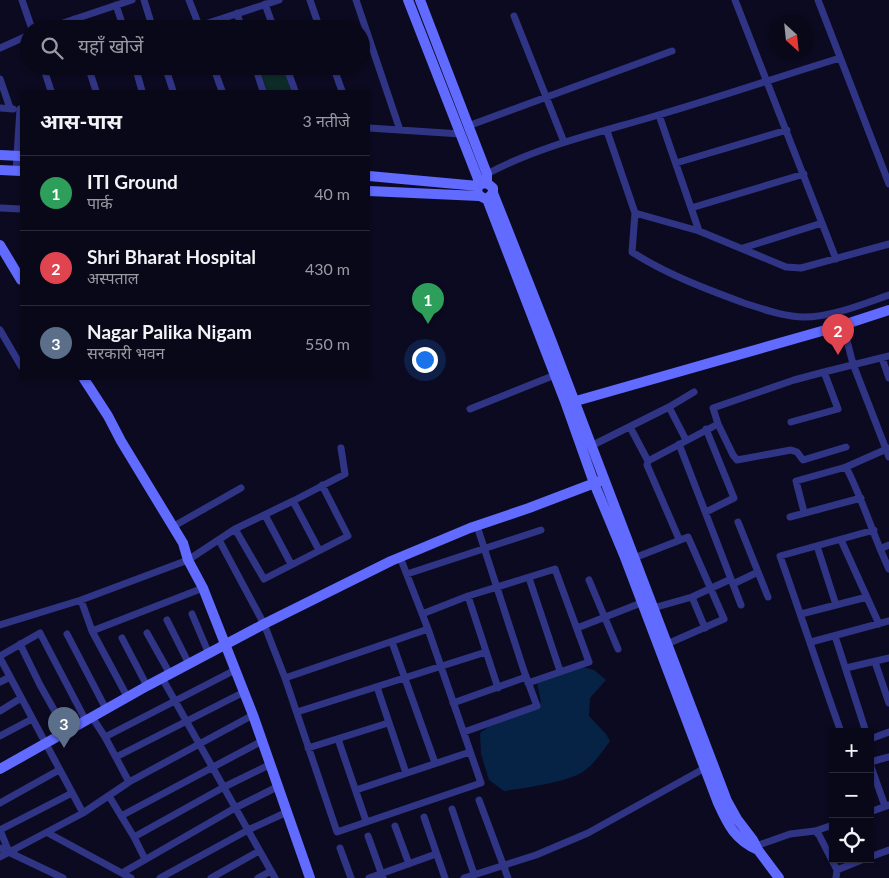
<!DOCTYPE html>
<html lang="hi">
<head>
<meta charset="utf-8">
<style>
	:root { --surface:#090819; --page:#121122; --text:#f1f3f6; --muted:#999aa2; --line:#292938; --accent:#00f2f5 }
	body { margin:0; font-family:Lato,"Noto Sans Devanagari",sans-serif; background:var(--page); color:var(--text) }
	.controls { position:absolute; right:15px; bottom:15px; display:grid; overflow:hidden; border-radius:0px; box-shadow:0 1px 4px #0004 }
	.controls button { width:45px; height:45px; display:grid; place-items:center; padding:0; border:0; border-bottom:1px solid var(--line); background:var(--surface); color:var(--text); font:25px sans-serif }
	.compass { position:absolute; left:769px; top:15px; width:45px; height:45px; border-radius:50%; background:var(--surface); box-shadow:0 1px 4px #0004; rotate:153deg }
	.you { position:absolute; left:424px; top:359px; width:18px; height:18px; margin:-12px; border:4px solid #fff; border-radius:50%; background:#1a73e8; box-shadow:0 0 0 8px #1a73e833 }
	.badge { display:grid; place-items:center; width:32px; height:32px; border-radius:50%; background:var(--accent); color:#fff; font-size:16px; font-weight:700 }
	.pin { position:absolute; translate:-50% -41px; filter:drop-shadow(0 1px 2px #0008) }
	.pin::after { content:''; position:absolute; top:26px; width:18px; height:15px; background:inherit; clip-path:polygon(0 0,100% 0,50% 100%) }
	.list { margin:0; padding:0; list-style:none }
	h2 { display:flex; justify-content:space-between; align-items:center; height:65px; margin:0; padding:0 20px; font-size:21px }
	h2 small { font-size:16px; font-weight:400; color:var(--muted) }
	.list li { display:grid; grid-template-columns:32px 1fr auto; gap:15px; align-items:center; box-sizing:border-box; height:75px; padding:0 20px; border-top:1px solid var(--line) }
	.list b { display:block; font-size:19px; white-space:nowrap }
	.list p { margin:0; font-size:16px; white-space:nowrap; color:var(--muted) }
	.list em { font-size:16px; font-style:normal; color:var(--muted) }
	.icon { flex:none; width:28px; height:28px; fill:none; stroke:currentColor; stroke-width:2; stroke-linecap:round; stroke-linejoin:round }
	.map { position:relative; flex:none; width:889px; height:878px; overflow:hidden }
	.search { position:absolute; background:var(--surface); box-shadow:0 1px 4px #0004; left:20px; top:20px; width:350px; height:55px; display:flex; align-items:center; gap:12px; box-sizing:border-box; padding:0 18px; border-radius:28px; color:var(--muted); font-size:19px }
	.panel { position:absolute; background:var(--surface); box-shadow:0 1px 4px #0004; left:20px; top:90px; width:350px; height:290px; border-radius:0px }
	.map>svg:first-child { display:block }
	.green { fill:#0d2b27 }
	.water { fill:#062244 }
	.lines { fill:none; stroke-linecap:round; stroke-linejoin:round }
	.street { stroke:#303485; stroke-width:7 }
	.secondary { stroke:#616bff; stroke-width:10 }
</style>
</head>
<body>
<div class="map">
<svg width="889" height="878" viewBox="0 0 889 878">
	<rect width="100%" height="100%" fill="#0c0a21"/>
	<path class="green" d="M259,66H283L291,91H267Z"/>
	<path class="water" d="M583,667L594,670L606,680L590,698L589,716L606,734L610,741C602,752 593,766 581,773C563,783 525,788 504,791L489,780L481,754L480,733L494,723L536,708L541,702L537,683Z"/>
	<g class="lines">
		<path class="street" d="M22,0L32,29
			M144,0L153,29
			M189,0L200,28
			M310,0L320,29
			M356,0L400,130
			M735,0L836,259
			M818,0L889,184
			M265,4L274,29
			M116,5L124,29
			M237,13L242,29
			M514,16L564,142
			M74,19L77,29
			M199,26L279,0
			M45,29L132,0
			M0,48L29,35
			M43,66L51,91
			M88,66L96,91
			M135,66L142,91
			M165,66L173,91
			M213,66L222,91
			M255,66L263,91
			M286,66L295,91
			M333,66L342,91
			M0,79L10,108
			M0,108L13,109
			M659,115L699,231
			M468,126L672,51
			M369,128L461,134
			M607,131L635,213L632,252C666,274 706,289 744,303C763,309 784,317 804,317C832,317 863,304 889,295
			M676,163L787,130
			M16,171L20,109
			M487,174C539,146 598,133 655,116C717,98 778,77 840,58
			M0,208L21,209
			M691,208L804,174
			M635,213L699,231L786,267L801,268L889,244
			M743,248L822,223
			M843,325L853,364L889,457
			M0,330L21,366
			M882,358L889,378
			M824,372L889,356
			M669,407L686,440
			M470,409L555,375
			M718,424L733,455L737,460L791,450L797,452L803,460L846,447
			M630,427L648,461L647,465L679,539
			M679,444L741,605
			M591,446L669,407L694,392
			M648,461L718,424L713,408L794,380L824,372L838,409L791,422
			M846,467C863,500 873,535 889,569
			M293,501L319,550
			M706,512L734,498L706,429
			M804,512L796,481L846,467L889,448
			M265,515L291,564
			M790,517L861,498
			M738,522L768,597
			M174,526L241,488
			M235,529L264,579L348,536L322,485
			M219,540L264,624L285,678L337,832L481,783L428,629L400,557
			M841,540L879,624
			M817,546L836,605
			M880,549L889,545
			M634,558L688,537L724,619L667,644
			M407,574L541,530
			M529,578L560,671
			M589,580L618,649
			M733,584L758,572
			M468,596L498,688
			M692,597L705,628
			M81,600L92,631L128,698
			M653,608L692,597L731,579
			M192,614L209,654
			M422,614L468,596L555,569L589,662L528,683
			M801,614L867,597
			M167,620L189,664
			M0,625L81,600L188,560L235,529L293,501L345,474L341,448
			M577,628L641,603
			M92,631L203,588
			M147,633L170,674
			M67,634L106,709
			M835,636L866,732
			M122,638L147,686
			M392,642L435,763
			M811,642L889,621
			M20,644L40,685L66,731
			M0,656L40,633L86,721
			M0,658L83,813
			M875,662L889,703
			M846,668L889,658
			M162,678L275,878
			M285,678L428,629
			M0,682L10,677
			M377,687L406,773
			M453,703L526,677
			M0,711L21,698
			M297,712L486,652
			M92,717L105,737L129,782
			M464,732L537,706L524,671L477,526
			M841,732C820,674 801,615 780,556L874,530
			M0,736L32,719
			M105,737L235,670
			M338,739L366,821
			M870,739L889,732
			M308,748L388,723
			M116,757L244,692
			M870,762L889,757
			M870,764L885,806
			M356,790L470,752
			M109,796L134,837L145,859
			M479,800L508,878
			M0,803L59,770
			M452,809L474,874
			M870,812L889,805
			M121,816L262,741
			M424,817L445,878
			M395,826L409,864
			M815,831L833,825
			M48,833L131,878
			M368,836L383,878
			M134,837L224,787L271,764
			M756,846L790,834L815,831L819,835L837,870L864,859
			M0,848L63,878
			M340,848L351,878
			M9,852L0,830L72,793
			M0,857L83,813L129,782L253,715
			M870,857L889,850
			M122,873L235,808L279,786
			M160,878L248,830L287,812
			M211,878L259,851
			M258,878L271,871
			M369,878L436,854
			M464,878L536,855L588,833L705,768
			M836,878L837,870"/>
		<path class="secondary" d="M408,0L480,184C474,192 479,197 487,199L493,193V188L487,183L480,184
			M420,0L487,174V183
			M0,155L21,156
			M0,170L21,171
			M369,176L478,186
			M369,191L479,196
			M493,193L550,337L727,801L737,819L753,840L758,850L779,878
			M487,199L566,404L594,483L624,555L718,803C728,825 735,840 758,850
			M0,245L21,280
			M84,379L108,416L121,441L183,543L188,560L203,588L253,715L310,878
			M569,403L843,325L889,310
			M0,769L147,686L264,624L391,561L470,528L529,508L600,481"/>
	</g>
</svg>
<div class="controls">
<button>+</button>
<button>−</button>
<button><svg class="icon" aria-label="locate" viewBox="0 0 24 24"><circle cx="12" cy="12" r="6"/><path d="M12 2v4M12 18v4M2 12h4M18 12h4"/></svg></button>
</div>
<svg class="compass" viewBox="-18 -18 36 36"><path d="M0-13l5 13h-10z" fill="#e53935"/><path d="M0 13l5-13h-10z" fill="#999aa2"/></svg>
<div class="you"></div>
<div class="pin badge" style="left:428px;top:324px;background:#2e9e5b">1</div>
<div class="pin badge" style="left:838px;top:355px;background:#e0444e">2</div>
<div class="pin badge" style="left:64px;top:748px;background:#5c6f8a">3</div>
<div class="search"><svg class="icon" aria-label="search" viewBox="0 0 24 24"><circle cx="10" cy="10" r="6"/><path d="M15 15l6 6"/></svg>यहाँ खोजें</div>
<section class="panel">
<h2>आस-पास<small>3 नतीजे</small></h2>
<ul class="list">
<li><span class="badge" style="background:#2e9e5b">1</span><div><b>ITI Ground</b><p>पार्क</p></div><em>40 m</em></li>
<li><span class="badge" style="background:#e0444e">2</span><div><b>Shri Bharat Hospital</b><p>अस्पताल</p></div><em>430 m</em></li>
<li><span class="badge" style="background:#5c6f8a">3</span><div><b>Nagar Palika Nigam</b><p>सरकारी भवन</p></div><em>550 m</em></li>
</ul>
</section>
</div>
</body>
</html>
